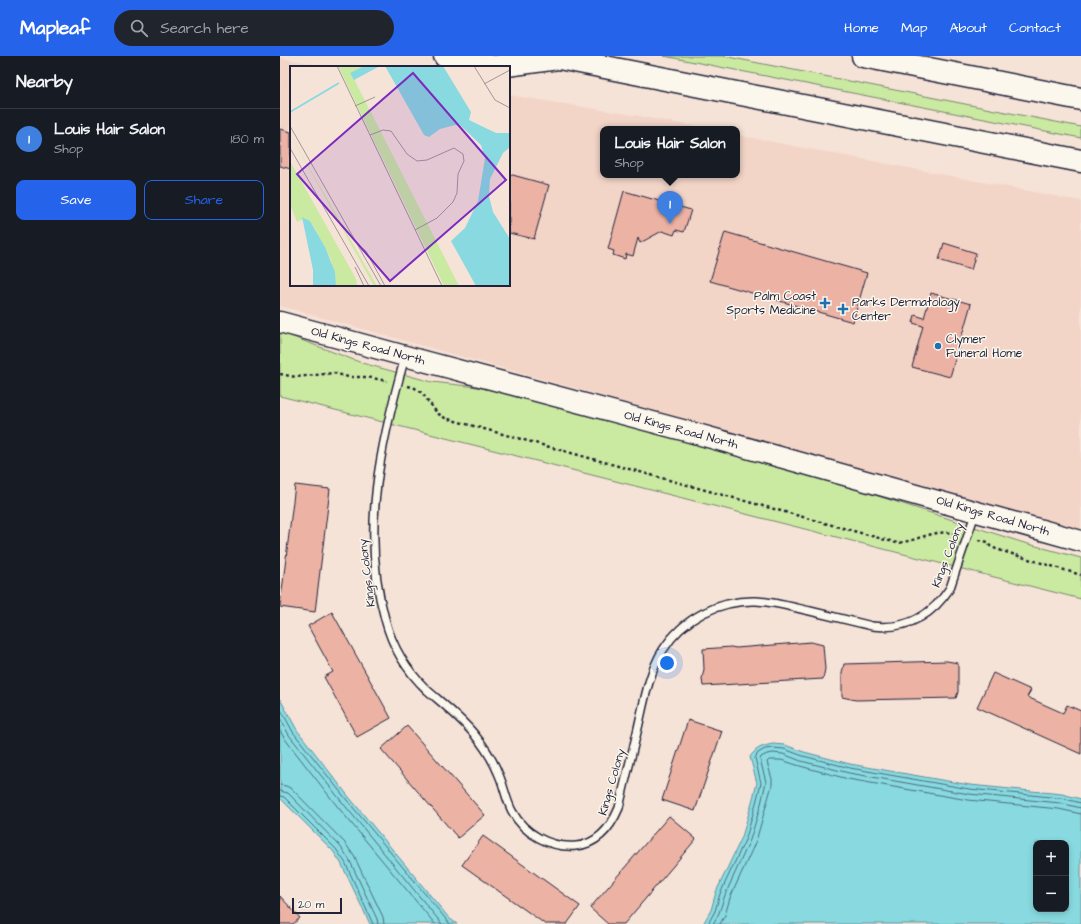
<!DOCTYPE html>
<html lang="en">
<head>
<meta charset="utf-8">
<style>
	:root { --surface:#171b24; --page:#20242c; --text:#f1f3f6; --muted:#9ea1a6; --line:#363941; --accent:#2563eb }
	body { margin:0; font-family:"Architects Daughter",sans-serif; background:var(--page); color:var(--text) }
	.controls { position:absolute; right:12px; bottom:12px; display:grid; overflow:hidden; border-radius:8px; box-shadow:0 2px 6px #0003 }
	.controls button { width:36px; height:36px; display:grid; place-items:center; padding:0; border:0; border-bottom:1px solid var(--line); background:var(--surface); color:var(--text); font:20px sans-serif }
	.scale { position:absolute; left:12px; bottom:10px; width:50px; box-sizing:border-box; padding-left:4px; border:2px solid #22223b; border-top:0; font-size:11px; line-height:14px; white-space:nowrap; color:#22223b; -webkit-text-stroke:3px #fbf7ec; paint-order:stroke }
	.you { position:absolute; left:387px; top:607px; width:14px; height:14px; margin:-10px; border:3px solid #fff; border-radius:50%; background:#1a73e8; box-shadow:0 0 0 6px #1a73e833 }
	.badge { display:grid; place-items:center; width:26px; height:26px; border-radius:50%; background:var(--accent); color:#fff; font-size:13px; font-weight:700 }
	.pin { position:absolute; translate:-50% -33px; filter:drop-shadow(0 1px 2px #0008) }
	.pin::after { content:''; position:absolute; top:21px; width:14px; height:12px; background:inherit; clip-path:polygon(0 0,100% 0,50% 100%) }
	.popup { position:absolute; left:320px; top:70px; width:140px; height:52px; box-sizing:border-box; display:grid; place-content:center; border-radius:8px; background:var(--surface); filter:drop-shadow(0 1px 3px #0005); font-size:13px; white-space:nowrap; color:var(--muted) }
	.popup b { font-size:15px; color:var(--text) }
	.popup::after { content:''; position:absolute; left:50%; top:100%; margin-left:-8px; border:8px solid transparent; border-top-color:var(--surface) }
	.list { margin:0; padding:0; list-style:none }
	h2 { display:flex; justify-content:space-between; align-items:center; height:52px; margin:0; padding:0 16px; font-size:17px }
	h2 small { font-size:13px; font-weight:400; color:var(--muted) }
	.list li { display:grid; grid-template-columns:26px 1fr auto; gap:12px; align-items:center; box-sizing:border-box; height:60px; padding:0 16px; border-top:1px solid var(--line) }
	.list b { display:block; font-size:15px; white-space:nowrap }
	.list p { margin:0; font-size:13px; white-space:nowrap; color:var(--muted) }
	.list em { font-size:13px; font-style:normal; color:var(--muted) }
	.actions { display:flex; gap:8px; padding:12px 16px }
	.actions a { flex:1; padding:9px 0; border:1px solid var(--accent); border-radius:8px; text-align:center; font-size:14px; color:var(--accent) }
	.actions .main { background:var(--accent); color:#fff }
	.icon { flex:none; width:22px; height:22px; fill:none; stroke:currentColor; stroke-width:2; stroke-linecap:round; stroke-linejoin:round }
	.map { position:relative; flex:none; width:801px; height:868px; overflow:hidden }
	header { display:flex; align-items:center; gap:24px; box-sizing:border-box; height:56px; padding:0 20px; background:var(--accent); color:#fff }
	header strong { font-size:19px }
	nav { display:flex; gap:22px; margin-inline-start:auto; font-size:14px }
	.search { width:280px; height:36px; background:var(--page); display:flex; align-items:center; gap:10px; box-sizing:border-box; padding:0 14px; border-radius:22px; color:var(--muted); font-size:15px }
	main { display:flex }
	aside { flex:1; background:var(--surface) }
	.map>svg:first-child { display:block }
	.built { fill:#f3d5c8 }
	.green { fill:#cbeaa1; stroke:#76866e }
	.water { fill:#88dae0; stroke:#5f909e; fill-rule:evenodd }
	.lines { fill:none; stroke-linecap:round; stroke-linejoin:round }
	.shore { stroke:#4b6c7d; stroke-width:1 }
	.building { fill:#ecb3a5; stroke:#22223b }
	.lane-casing { stroke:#22223b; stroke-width:10 }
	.secondary-casing { stroke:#22223b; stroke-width:23 }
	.highway-casing { stroke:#22223b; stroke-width:25 }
	.path { stroke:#22223b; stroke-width:2.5; stroke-dasharray:3 3; stroke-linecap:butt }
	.lane { stroke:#fbf7ec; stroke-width:7 }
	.secondary { stroke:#fbf7ec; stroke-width:20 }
	.highway { stroke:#fbf7ec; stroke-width:22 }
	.poi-dot { fill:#1f6fb2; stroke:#fbf7ec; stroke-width:1.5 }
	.labels { text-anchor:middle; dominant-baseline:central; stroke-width:3; stroke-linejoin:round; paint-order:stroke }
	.poi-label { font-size:12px; fill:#22223b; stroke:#fbf7ec; text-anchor:start }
	.street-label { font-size:12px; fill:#22223b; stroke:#fbf7ec }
	.inset-river { fill:none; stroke:#88dae0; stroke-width:2 }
	.inset-road { fill:none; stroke:#a19699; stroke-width:1 }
	.view { fill:#7b2cbf; fill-opacity:0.15; stroke:#7b2cbf; stroke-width:2 }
	.inset-edge { fill:none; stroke:#22223b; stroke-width:2 }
</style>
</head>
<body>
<header>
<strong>Mapleaf</strong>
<div class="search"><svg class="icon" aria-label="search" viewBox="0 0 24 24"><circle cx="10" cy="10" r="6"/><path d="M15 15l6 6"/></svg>Search here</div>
<nav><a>Home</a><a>Map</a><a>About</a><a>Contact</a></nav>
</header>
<main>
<aside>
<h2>Nearby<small></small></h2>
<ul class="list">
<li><span class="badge" style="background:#3f7fe0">1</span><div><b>Louis Hair Salon</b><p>Shop</p></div><em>180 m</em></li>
</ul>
<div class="actions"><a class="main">Save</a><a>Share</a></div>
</aside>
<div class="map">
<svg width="801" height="868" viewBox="0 0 801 868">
	<rect width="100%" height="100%" fill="#f6e3d7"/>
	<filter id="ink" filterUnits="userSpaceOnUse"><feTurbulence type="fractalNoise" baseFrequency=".025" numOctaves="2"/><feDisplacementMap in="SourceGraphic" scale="8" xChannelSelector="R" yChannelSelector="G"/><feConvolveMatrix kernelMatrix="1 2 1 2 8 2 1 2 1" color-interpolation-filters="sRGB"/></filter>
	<g filter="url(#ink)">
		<path class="built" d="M0,2L55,11H11V229H229V39L360,60L427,73H323V119H457V79L801,145V474L0,250Z"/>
		<path class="green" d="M384,0H443L801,71V82Z
			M0,276L82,307L152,326L197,331L230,338L561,428L741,486L801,502V543L0,340Z"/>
		<path class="water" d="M0,643L17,674L69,741L169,862L177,868H90L61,807L53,795L0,742Z
			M493,688L505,689L524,696L570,708L690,729L782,738L801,743V868H423L431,854L436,836L462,781L472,746L477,727L470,701C476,692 482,690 493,688ZM756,787H786V853H756Z"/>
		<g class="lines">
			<path class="shore" d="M0,652L13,676L66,743L170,868
				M0,662L9,679L62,746L162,868
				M0,675L5,683L57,750L155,868
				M0,729L6,730L12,733L65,787L74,800L103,861L104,868
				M0,735L8,737L60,790L69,803L97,863L98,868
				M0,740L4,741L56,793L65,806L93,868
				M428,868L435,855L440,838L466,782L476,747L481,727L475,702L478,697L485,693L493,692L504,693L523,700L570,712L689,733L781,742L801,747
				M433,868L439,857L445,839L470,784L481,748L486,726L480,703L481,701L487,698L493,697L503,698L521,705L569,717L689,738L780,747L801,752
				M440,868L445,859L450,842L476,785L492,729V723L487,706L489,704H501L520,710L568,723L688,744L779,753L801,758"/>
		</g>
		<path class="building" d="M0,73L11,76V113L0,110Z
			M229,118L269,129L254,183L229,177Z
			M344,135L411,154L404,176L396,174L394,179L382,175L360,187L358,182L353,200L346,198L345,203L333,199L334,195L328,193Z
			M445,176L587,217L573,266L430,225Z
			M664,187L696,197L691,214L659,204Z
			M651,237L691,248L670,321L632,311L643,270L633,267L635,259L644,262Z
			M15,429L50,433L35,556L0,551Z
			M52,556L111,662L77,681L44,621L53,616L28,570Z
			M531,586L543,589L545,613L543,623L423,630L422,623L424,613L423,593L451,591L456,592Z
			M667,605L678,607V636L676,642L576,644L562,641V617L564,608Z
			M713,617L751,634L747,641L783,657L787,649L801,655V698L697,651Z
			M408,664L442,675L415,755L382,744Z
			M127,670L205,759L178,782L101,693Z
			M389,760L416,783L344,868H328L310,852Z
			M203,780L300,850L287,868H265L182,809Z
			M0,840L20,862L13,868H0Z"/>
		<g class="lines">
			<defs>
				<path id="lane" d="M125,301C101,386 80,475 105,563C112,590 127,615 147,634C163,648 180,661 194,678C204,690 213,704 219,719C224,730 226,744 232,755C244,778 270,792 296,790C318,788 331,771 339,752C345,725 352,698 358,672C364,646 369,616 383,594C403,562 439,544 476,545C494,546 512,551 530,555C550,560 571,565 592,570C626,574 651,561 670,532L695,458"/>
				<path id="secondary" d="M0,266L125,300L410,376L801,485"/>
				<path id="highway" d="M165,0L213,11
					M269,0L801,105
					M583,0L801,43
					M214,11L278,2"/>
			</defs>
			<use href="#lane" class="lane-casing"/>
			<use href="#secondary" class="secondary-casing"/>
			<use href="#highway" class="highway-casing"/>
			<path class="path" d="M0,318L16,321L54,317L68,321H87L107,325
				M128,330L135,332L142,337L157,357L165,362L179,366L617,487C639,485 654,472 677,478
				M699,484L708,486L710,490L716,493L801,519"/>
			<use href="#lane" class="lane"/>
			<use href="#secondary" class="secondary"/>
			<use href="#highway" class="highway"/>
		</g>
	</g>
	<g class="poi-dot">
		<path d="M543 241h4v4h4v4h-4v4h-4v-4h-4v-4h4z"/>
		<path d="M561 247h4v4h4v4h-4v4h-4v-4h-4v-4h4z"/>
		<circle cx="658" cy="290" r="4"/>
	</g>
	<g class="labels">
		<g class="poi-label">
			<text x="536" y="240" text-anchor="end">Palm Coast<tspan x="536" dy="14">Sports Medicine</tspan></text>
			<text x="572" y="246">Parks Dermatology<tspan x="572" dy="14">Center</tspan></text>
			<text x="666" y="283">Clymer<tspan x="666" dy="14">Funeral Home</tspan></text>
		</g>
		<g class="street-label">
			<text transform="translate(88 290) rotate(15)">Old Kings Road North</text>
			<text transform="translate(401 374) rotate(15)">Old Kings Road North</text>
			<text transform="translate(713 460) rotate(16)">Old Kings Road North</text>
			<text transform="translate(668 499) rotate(-69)">Kings Colony</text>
			<text transform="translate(87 517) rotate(-97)">Kings Colony</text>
			<text transform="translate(332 726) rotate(-74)">Kings Colony</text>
		</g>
	</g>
	<g transform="translate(10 10)">
		<rect width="220" height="220" fill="#f6e3d7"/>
		<path d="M48,0H74L61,7L169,220H154ZM0,68L87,220H84ZM0,95L65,211L68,220H46L41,194L24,161L14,151L12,154L7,156L0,138Z" fill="#cbeaa1"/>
		<path d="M74,0H90L64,14L60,7ZM95,0H153L181,46L179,54L206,67H220V81L213,87L200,113L199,130L203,146L220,173V220H186L161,175L175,162L188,135L195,92L191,79L169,58L150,63L139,71L134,69ZM12,151L20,155L35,181L45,206L46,220H23V204Z" fill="#88dae0"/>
		<path class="inset-river" d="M0,46L49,17"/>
		<path class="inset-road" d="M47,0L152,220M184,0L205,34L220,42M194,18L220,4M65,40L85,31M0,60L91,220M80,69L93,64L101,65L117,88L127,95L137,94L164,82L173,88L174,95L168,108L167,127L163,136L147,152L125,164M0,82L79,220M71,181L76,185L95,220M65,201L74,220"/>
		<path class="view" d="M123,7L216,114L100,215L7,108Z"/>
		<rect width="220" height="220" class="inset-edge"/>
	</g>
</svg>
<div class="controls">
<button>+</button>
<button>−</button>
</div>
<div class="scale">20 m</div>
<div class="you"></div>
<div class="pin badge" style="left:390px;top:168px;background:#3f7fe0">1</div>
<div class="popup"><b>Louis Hair Salon</b>Shop</div>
</div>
</main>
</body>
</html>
